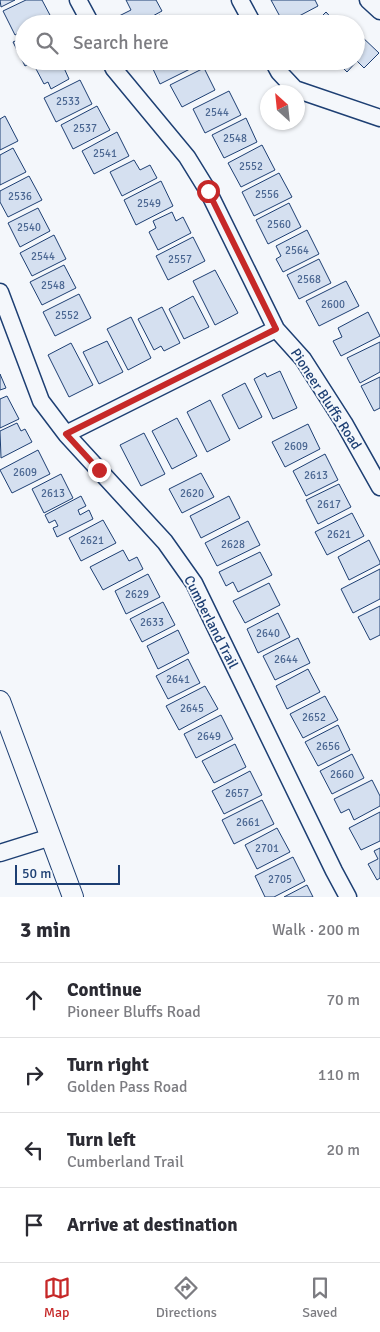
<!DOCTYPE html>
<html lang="en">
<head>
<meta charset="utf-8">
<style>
	:root { --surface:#fff; --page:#f2f2f3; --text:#2b2b33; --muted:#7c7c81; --line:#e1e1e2; --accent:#c62828 }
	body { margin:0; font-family:Signika,sans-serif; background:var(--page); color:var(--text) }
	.compass { position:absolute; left:260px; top:85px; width:45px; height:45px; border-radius:50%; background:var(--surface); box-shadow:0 1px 4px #0004; rotate:333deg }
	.scale { position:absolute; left:15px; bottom:12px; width:105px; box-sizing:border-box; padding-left:5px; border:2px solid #1d3f73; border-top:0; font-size:14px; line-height:18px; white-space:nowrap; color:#1d3f73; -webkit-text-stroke:4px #f4f7fb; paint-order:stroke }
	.stop { position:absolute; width:15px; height:15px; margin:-11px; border:4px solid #c62828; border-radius:50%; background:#fff }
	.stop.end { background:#c62828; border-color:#fff; box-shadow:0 1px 5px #0008 }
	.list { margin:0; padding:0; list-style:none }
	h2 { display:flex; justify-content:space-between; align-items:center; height:65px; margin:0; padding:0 20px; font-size:21px }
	h2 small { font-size:16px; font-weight:400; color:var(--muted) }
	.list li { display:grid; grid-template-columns:32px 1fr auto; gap:15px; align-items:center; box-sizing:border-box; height:75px; padding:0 20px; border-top:1px solid var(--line) }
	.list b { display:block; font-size:19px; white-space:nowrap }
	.list p { margin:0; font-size:16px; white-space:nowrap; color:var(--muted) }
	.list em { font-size:16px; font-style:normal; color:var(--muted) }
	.icon { flex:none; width:28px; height:28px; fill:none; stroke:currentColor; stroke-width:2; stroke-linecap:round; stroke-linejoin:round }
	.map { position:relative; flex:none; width:380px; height:897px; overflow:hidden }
	.search { position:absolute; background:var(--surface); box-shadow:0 1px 4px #0004; left:15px; right:15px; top:15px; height:55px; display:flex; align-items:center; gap:12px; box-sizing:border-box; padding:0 18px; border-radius:28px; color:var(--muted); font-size:19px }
	.sheet { height:365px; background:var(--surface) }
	nav { display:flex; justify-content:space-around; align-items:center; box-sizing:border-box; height:70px; border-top:1px solid var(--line); background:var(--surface); font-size:14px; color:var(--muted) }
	nav a { display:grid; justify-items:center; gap:2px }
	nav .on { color:var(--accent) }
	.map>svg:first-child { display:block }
	.building { fill:#d5e0f0; stroke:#1d3f73 }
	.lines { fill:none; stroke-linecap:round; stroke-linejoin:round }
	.minor-casing { stroke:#1d3f73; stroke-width:19 }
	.major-casing { stroke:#1d3f73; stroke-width:22 }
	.minor { stroke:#f4f7fb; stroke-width:16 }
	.major { stroke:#f4f7fb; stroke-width:20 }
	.route { stroke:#c62828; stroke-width:6 }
	.labels { text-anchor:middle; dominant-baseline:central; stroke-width:4; stroke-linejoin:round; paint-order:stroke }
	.number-label { font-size:11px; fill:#4b6792 }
	.street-label { font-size:14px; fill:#1d3f73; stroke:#f4f7fb }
</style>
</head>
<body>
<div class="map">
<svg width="380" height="897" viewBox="0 0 380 897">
	<rect width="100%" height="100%" fill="#f4f7fb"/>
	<path class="building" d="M0,0H15L1,7Z
		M26,0H42L51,17L37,24H24V30L15,35L3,11Z
		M126,0H156L162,11L138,24H123L119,16L131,10Z
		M271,0H315L318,6L284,24Z
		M326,12L337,24H314Z
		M160,15L164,24H143Z
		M360,35L379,53L364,68L357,61L347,72L336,61H356V39Z
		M24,37V61H34L25,66L13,42Z
		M47,61H70L72,64L64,68L69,79L51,89L48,82L44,84L35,67Z
		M164,61H194L196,66L160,84L153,69L165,63Z
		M204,68L215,90L182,107L170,85Z
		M80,80L92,104L56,122L44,98Z
		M229,91L241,115L205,133L193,109Z
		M97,106L110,130L73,149L61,125Z
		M5,116L18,141L0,150V119Z
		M246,118L257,142L224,158L212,135Z
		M117,132L129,156L94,174L82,151Z
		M262,145L275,170L241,187L228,163Z
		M13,148L26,172L0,185V155Z
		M134,160L140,170L150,165L157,178L122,196L110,172Z
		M279,173L292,197L254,216L242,192Z
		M29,176L42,200L8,217L0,202V191Z
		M161,181L173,206L136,225L124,200Z
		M289,203L301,227L268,244L256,220Z
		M38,208L50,231L20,247L8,223Z
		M172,212L176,221L183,217L191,233L158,250L149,232L156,228L153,221Z
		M307,230L319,254L283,272L276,259L281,256L276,246Z
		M54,235L66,259L32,276L20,253Z
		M193,237L205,261L168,280L156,256Z
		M319,259L331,283L299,299L287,275Z
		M64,265L76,288L42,305L30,282Z
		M215,270L238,313L215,325L193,281Z
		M346,281L359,306L319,326L306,301Z
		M79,294L91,318L55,336L43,312Z
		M193,296L209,327L184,339L169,309Z
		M162,307L180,343L164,351L161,346L154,350L138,319Z
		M368,312L380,336L341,356L333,341L342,337L338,328Z
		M131,317L151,358L128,370L107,329Z
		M107,341L123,372L99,384L83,352Z
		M380,342V372L360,383L347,358Z
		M71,343L93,385L69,397L48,355Z
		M280,371L297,408L273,419L254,379L265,373L267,377Z
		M0,374L6,388L0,390Z
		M380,377V408L374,411L361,386Z
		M245,383L262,417L239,429L222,395Z
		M7,396L19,419L0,428V399Z
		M210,400L230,440L207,452L187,412Z
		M177,418L197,456L172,469L152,431Z
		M17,423L21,431L25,429L32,442L1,458L0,431Z
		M308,424L320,449L285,467L272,442Z
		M144,433L165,474L141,486L120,445Z
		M38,450L50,474L12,493L0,470Z
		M325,454L338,480L306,496L293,471Z
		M201,473L214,497L182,513L169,489Z
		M61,474L73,498L44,513L32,489Z
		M339,484L351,507L318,524L306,500Z
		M81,496L86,506L78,510L80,515L89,510L93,519L57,537L53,528L58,526L55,520L49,523L45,515Z
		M229,496L240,518L201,538L190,516Z
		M352,513L364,536L327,555L315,532Z
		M103,520L116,543L81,561L69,538Z
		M248,521L260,545L217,566L205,543Z
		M369,540L380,562V564L349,580L338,557Z
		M123,550L129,561L137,557L143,569L103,590L90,567Z
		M260,552L272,575L238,592L233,582L226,586L219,572Z
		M380,569V599L353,613L341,589Z
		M148,574L160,597L126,614L115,591Z
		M269,583L280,605L245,623L233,601Z
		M163,602L175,625L142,642L130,619Z
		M380,606V635L370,640L358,617Z
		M278,613L290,637L258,653L247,629Z
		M178,630L189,653L158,669L147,646Z
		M298,638L310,663L275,680L263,656Z
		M188,659L200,683L168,699L156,676Z
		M308,669L320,692L287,709L276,686Z
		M205,686L218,709L179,730L166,706Z
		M325,696L338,720L303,738L290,714Z
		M221,715L233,739L196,758L184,734Z
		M338,725L350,750L318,766L305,742Z
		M235,744L246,767L214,783L202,761Z
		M352,754L364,778L332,794L320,771Z
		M250,771L262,795L224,814L212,791Z
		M372,780L380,796V806L354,820L349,809L341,813L334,799Z
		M262,800L274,824L234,844L222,820Z
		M380,812V841L361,850L349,828Z
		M277,828L290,852L257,869L245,845Z
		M380,848V878L377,880L368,864L378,859L374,851Z
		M293,857L305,881L274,897H265L255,876Z
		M307,885L313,897H284Z"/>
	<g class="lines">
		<defs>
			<path id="minor" d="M78,0L91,24
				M240,0L253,24
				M368,0L380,11
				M110,61L114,69L187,157L208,191L276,329L303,359L344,423L380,487
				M273,61L279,72L295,89L380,118
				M0,292L41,401L66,434L165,542L194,583L334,871L348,897
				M66,434L276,329
				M0,853L51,837"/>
			<path id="major" d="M0,701L73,897"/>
		</defs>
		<use href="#minor" class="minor-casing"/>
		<use href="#major" class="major-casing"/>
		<use href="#minor" class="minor"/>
		<use href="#major" class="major"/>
	</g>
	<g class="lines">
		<path class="route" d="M99,470L66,434L276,329L208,191"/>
	</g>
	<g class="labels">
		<g class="number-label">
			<text x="68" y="101">2533</text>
			<text x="217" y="112">2544</text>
			<text x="85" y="128">2537</text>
			<text x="235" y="138">2548</text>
			<text x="105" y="153">2541</text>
			<text x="251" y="166">2552</text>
			<text x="267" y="194">2556</text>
			<text x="20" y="196">2536</text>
			<text x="149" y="203">2549</text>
			<text x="279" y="224">2560</text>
			<text x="29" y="227">2540</text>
			<text x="297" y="250">2564</text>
			<text x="43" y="256">2544</text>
			<text x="180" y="259">2557</text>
			<text x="309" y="279">2568</text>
			<text x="53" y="285">2548</text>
			<text x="333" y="304">2600</text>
			<text x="67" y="315">2552</text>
			<text x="296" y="446">2609</text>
			<text x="25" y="472">2609</text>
			<text x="316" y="475">2613</text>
			<text x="53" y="493">2613</text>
			<text x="192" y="493">2620</text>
			<text x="329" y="504">2617</text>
			<text x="339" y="534">2621</text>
			<text x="92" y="540">2621</text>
			<text x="233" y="544">2628</text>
			<text x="137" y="594">2629</text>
			<text x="152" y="622">2633</text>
			<text x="268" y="633">2640</text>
			<text x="286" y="659">2644</text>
			<text x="178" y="679">2641</text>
			<text x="192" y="708">2645</text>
			<text x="314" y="717">2652</text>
			<text x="209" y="736">2649</text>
			<text x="328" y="746">2656</text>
			<text x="342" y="774">2660</text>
			<text x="237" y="793">2657</text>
			<text x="248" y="822">2661</text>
			<text x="267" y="848">2701</text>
			<text x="280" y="879">2705</text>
		</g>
		<g class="street-label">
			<text transform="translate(326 399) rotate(57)">Pioneer Bluffs Road</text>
			<text transform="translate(211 622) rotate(63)">Cumberland Trail</text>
		</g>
	</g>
</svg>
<svg class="compass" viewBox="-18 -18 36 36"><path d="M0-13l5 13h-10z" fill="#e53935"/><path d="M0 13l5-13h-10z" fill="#7c7c81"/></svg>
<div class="scale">50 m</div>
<div class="stop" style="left:208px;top:191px"></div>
<div class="stop end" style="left:99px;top:470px"></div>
<div class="search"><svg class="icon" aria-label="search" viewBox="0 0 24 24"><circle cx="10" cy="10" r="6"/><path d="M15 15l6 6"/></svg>Search here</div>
</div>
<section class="sheet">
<h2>3 min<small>Walk · 200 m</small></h2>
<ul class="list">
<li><svg class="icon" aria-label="ahead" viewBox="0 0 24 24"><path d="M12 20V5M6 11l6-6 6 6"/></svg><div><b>Continue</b><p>Pioneer Bluffs Road</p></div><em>70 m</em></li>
<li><svg class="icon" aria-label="right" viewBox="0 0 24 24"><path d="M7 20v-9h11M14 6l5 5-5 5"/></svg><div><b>Turn right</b><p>Golden Pass Road</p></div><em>110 m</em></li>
<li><svg class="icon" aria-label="left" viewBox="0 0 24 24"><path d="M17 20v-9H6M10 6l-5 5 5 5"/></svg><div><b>Turn left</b><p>Cumberland Trail</p></div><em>20 m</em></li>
<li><svg class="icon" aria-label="arrive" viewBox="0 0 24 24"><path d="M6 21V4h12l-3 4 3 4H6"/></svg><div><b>Arrive at destination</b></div></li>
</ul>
</section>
<nav>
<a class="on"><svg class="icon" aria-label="map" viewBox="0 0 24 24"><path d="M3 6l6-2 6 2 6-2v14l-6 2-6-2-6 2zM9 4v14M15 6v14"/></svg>Map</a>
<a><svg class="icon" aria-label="directions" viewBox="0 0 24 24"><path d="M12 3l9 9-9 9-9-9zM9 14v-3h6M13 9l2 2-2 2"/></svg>Directions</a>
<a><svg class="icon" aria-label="saved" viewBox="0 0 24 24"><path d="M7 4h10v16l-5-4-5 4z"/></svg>Saved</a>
</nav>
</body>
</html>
